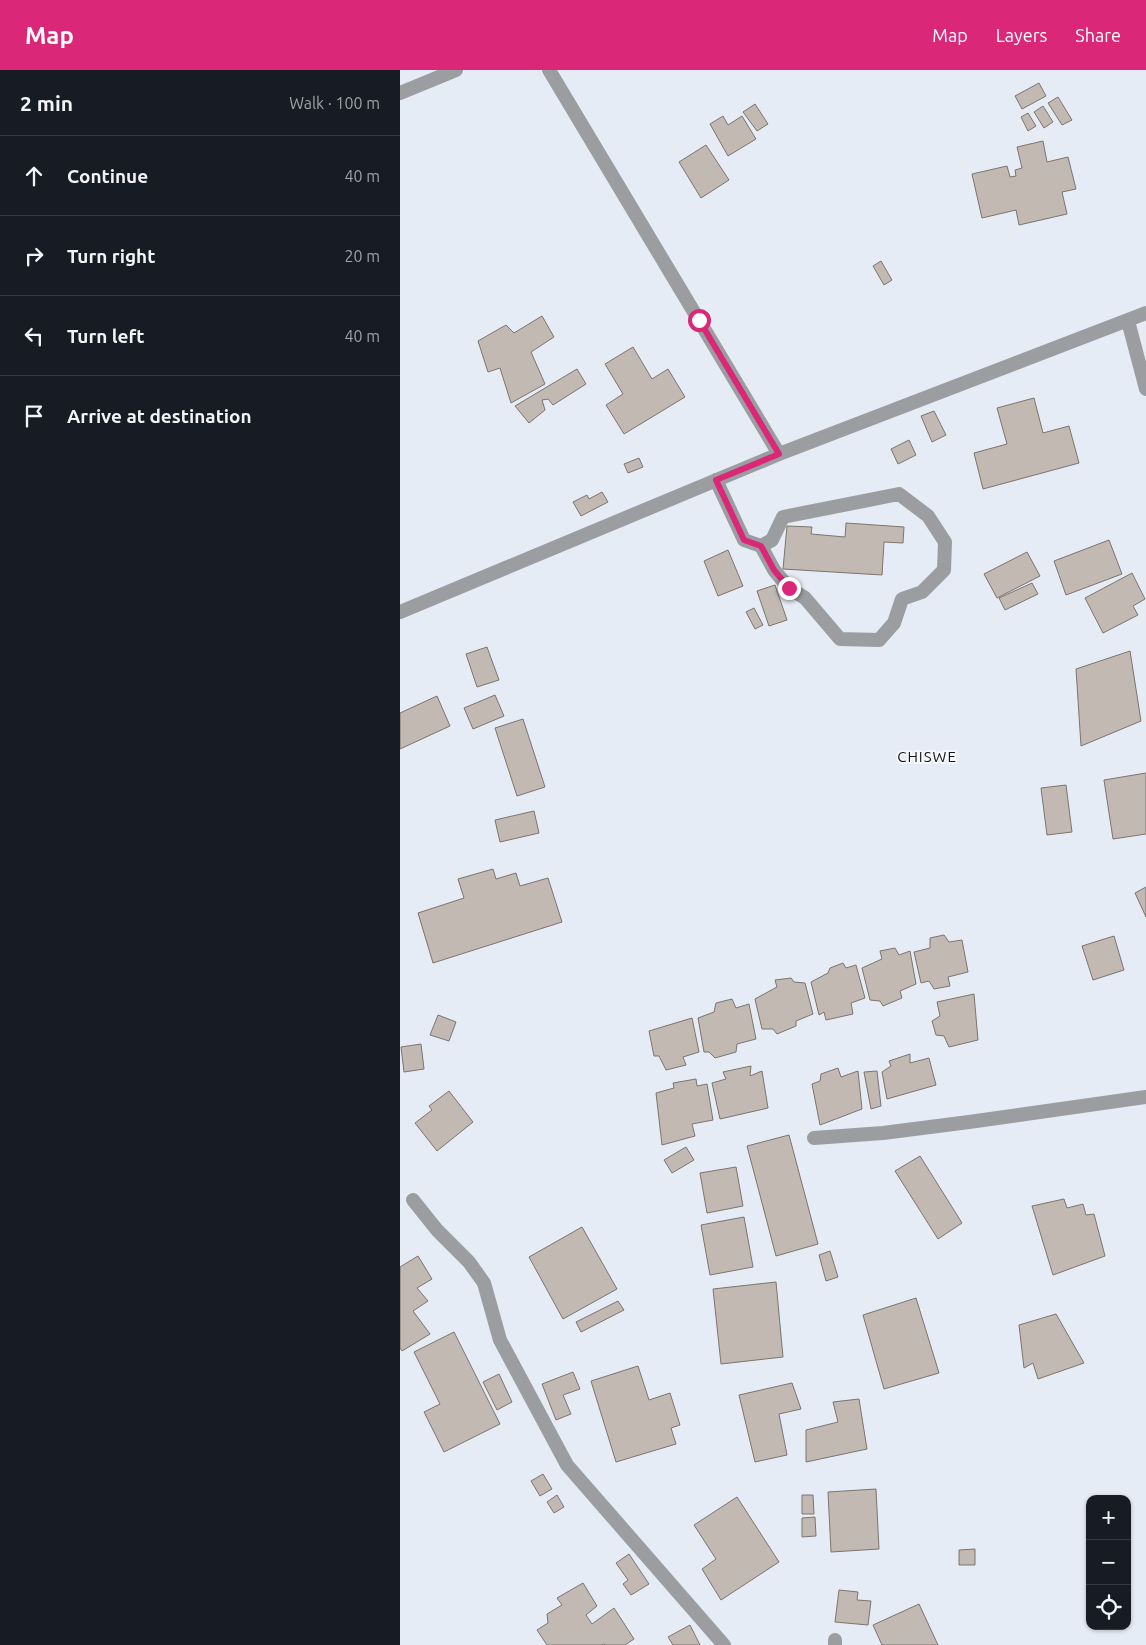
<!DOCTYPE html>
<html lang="en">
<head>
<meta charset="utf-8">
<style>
	:root { --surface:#171b24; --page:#20242c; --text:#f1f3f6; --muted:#9ea1a6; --line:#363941; --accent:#db2777 }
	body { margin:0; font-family:Ubuntu,sans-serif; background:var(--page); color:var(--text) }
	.controls { position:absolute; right:15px; bottom:15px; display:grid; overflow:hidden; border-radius:10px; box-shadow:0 1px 4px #0004 }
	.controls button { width:45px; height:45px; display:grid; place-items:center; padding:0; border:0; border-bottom:1px solid var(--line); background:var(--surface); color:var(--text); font:25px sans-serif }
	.stop { position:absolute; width:15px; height:15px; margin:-11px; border:4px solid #db2777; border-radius:50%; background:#fff }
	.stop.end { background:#db2777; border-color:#fff; box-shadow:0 1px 5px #0008 }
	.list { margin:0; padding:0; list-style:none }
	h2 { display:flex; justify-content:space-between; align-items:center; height:65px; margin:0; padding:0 20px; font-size:21px }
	h2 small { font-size:16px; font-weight:400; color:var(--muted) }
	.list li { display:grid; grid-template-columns:32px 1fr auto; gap:15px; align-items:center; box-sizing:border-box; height:80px; padding:0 20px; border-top:1px solid var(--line) }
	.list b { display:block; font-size:19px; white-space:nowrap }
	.list em { font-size:16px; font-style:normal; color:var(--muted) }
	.icon { flex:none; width:28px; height:28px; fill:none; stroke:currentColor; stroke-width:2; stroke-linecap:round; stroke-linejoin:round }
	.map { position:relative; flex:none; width:746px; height:1575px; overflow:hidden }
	header { display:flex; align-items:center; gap:30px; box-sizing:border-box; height:70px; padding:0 25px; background:var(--accent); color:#fff }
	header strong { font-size:24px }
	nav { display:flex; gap:28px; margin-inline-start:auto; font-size:18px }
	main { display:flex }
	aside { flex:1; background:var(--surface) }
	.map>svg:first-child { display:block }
	.building { fill:#c2b9b3; stroke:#7c746e }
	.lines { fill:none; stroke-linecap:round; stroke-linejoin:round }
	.service { stroke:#9b9da1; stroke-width:14 }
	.minor { stroke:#9b9da1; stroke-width:14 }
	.route { stroke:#db2777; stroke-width:6 }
	.labels { text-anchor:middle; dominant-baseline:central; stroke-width:4; stroke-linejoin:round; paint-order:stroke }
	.quarter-label { font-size:15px; letter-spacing:1px; fill:#131518; stroke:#f5f9fe }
</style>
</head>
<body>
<header>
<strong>Map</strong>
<nav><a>Map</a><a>Layers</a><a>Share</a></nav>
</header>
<main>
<aside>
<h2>2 min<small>Walk · 100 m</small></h2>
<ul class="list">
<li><svg class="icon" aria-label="ahead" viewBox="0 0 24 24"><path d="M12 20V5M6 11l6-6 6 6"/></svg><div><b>Continue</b></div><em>40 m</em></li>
<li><svg class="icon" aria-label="right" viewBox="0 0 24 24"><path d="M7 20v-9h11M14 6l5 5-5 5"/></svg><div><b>Turn right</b></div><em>20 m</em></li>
<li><svg class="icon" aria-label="left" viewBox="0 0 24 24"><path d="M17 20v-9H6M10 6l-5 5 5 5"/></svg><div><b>Turn left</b></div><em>40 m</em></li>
<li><svg class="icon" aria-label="arrive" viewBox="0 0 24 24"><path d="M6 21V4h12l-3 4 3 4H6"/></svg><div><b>Arrive at destination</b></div></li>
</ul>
</aside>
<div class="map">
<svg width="746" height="1575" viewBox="0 0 746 1575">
	<rect width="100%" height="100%" fill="#e6ecf5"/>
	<path class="building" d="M639,13L646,26L622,39L615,26Z
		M658,27L672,50L662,55L648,33Z
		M355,34L368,54L357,61L343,42Z
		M643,36L653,52L644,58L634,42Z
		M628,43L636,56L628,61L621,47Z
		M323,46L328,55L342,46L356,69L328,86L310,54Z
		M643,71L647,92L668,87L676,119L662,122L667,144L619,155L616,140L582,148L572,104L607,96L610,107L616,106L615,100L622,98L617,77Z
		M306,75L329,110L301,128L279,92Z
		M481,191L492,210L484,215L473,196Z
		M142,246L154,267L131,282L145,314L111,333L100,298L88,302L78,271L106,255L114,263Z
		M233,277L252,309L268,299L285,327L224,364L206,335L223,324L205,294Z
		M177,299L186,314L153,335L148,329L142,330L145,340L129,353L115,336Z
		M634,328L643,363L669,356L679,393L583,419L574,383L607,374L597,338Z
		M534,341L546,365L532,372L521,346Z
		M509,370L516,385L498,394L491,379Z
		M239,388L243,397L228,403L224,394Z
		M202,422L208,432L181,446L173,432L187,425L189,429Z
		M446,453L504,457L503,473L484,472L482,505L383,499L387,456L412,457L411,464L445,467Z
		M709,470L722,504L666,525L654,491Z
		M328,480L343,516L318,526L304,491Z
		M627,482L640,506L597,528L584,504Z
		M732,503L745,529L733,536L738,545L703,563L685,528Z
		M632,513L638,524L605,540L599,528Z
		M375,515L387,550L369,556L357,521Z
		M354,538L363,555L355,559L346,542Z
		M87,577L99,610L77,617L66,584Z
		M730,581L741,651L681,676L676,599Z
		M95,625L104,646L73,659L64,638Z
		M37,626L50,656L0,679V643Z
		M123,649L145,717L117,726L95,658Z
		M746,703V764L713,769L704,710Z
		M666,715L672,762L647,765L641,718Z
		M134,741L139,763L100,772L95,750Z
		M93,799L96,809L116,803L120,816L148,808L162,852L33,893L18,843L64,828L58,809Z
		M746,817V847L735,823Z
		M544,865L549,872L562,870L568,902L548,907L550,916L534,919L529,911L521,913L514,882L530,878V868Z
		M714,866L724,900L693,910L682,876Z
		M495,878L499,885L510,881L516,914L500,921L502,928L483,936L480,931L470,930L462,898L482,889L480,881Z
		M443,893L446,898L456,895L465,928L451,933L453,944L426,950L424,942L419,945L411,912L428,903L430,898Z
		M391,908L394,912L405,913L413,944L396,951V956L377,964L373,959H362L355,929L377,917L375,910Z
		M574,924L578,970L549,977L544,966L536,965L532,951L540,946L537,932Z
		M332,929L336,938L349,934L356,969L337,974L336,982L315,988L309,982H304L298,948L314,942L316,933Z
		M38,945L56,952L49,971L30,965Z
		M292,948L299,982L283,987L286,995L266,1000L259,986H254L249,961Z
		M21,974L24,999L4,1002L1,977Z
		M510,984V993L529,988L536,1015L487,1029L482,1002L491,996L489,991Z
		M351,996L350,1006L362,1001L368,1038L320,1049L312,1013L326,1009L323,1002Z
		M438,998L441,1007L458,1001L462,1039L420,1055L412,1014L420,1011L421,1004Z
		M477,1001L481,1036L471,1039L464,1002Z
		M296,1009L297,1016L307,1014L313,1050L292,1054L295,1066L262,1075L256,1023L274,1018L273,1013Z
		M49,1021L73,1052L37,1081L15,1053L32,1040L29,1036Z
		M389,1065L418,1174L376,1186L347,1076Z
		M286,1077L294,1090L272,1103L264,1090Z
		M520,1086L562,1153L538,1169L495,1101Z
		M336,1097L343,1136L307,1143L300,1103Z
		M664,1129L667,1138L683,1134L686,1145L694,1144L705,1186L653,1205L632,1136Z
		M344,1147L353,1197L310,1205L301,1155Z
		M182,1157L217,1219L163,1249L129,1187Z
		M430,1181L438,1207L426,1211L419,1185Z
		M18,1186L32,1209L17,1218L28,1231L13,1241L30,1264L2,1281L0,1278V1197Z
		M376,1212L383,1287L321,1294L313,1219Z
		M516,1228L539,1303L484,1319L463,1245Z
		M218,1231L224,1240L181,1262L176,1252Z
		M656,1244L684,1293L638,1309L633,1293L624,1298L619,1255Z
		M54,1262L100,1354L44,1382L24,1342L40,1334L14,1282Z
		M238,1296L249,1330L270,1323L280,1355L271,1358L276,1374L216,1392L191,1311Z
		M173,1302L180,1319L163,1325L171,1344L156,1350L142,1314Z
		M99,1304L112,1332L97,1340L83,1312Z
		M392,1313L401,1339L379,1344L387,1385L355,1392L339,1325Z
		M459,1329L467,1379L406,1392V1360L438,1352L433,1332Z
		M143,1404L152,1419L140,1426L131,1411Z
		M476,1419L479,1479L431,1482L428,1422Z
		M157,1425L164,1437L154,1443L147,1432Z
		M402,1425H413L414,1444H402Z
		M337,1427L379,1492L321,1530L302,1499L316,1489L294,1455Z
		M415,1447L416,1466L402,1467V1448Z
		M575,1479V1495H559V1480Z
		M229,1484L249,1514L231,1525L223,1514L228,1510L216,1493Z
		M183,1513L197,1536L186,1545L192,1554L214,1538L234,1569L225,1575H205L204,1574L201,1575H147L137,1560L148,1553L147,1544L162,1535L157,1528Z
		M439,1520L458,1522L457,1530L471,1531L468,1555L435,1552Z
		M519,1534L538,1575H482L473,1555Z
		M290,1555L300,1575H273L268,1567Z"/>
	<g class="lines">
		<path class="service" d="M316,410L344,470L361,476L372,470L383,447L499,424L528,446L545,472L544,500L522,522L502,529L494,553L479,570L440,569L405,528L389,518L374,500L361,476"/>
		<path class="minor" d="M149,0L379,384
			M0,23L56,0
			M728,251L746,319
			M0,542L379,384L746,243
			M414,1068L483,1063L569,1052L746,1027
			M13,1130L37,1160L69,1192L84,1213L100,1270L167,1395L324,1575
			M435,1575V1570"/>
	</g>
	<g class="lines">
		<path class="route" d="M299,250L379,384L316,410L344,470L361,476L374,500L389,518"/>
	</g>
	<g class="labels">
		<g class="quarter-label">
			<text x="527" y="686">CHISWE</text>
		</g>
	</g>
</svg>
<div class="controls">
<button>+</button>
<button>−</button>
<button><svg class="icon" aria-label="locate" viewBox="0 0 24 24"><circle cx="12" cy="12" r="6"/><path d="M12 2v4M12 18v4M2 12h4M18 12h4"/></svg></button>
</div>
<div class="stop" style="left:299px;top:250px"></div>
<div class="stop end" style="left:389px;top:518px"></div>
</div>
</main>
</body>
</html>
